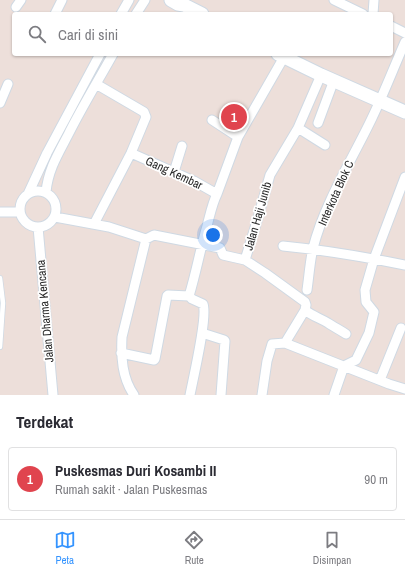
<!DOCTYPE html>
<html lang="id">
<head>
<meta charset="utf-8">
<style>
	:root { --surface:#fff; --page:#f2f2f3; --text:#2b2b33; --muted:#7c7c81; --line:#e1e1e2; --accent:#3594ff }
	body { margin:0; font-family:"Archivo Narrow",sans-serif; background:var(--page); color:var(--text) }
	.you { position:absolute; left:213px; top:235px; width:14px; height:14px; margin:-10px; border:3px solid #fff; border-radius:50%; background:#1a73e8; box-shadow:0 0 0 6px #1a73e833 }
	.badge { display:grid; place-items:center; width:26px; height:26px; border-radius:50%; background:var(--accent); color:#fff; font-size:13px; font-weight:700 }
	.pin { position:absolute; translate:-50% -50%; border:2px solid #fff; box-shadow:0 1px 4px #0006 }
	.list { margin:0; padding:0; list-style:none }
	h2 { display:flex; justify-content:space-between; align-items:center; height:52px; margin:0; padding:0 16px; font-size:17px }
	h2 small { font-size:13px; font-weight:400; color:var(--muted) }
	.list li { display:grid; grid-template-columns:26px 1fr auto; gap:12px; align-items:center; box-sizing:border-box; height:64px; margin:0 8px 8px; padding:0 8px; border:1px solid var(--line); border-radius:4px }
	.list b { display:block; font-size:15px; white-space:nowrap }
	.list p { margin:0; font-size:13px; white-space:nowrap; color:var(--muted) }
	.list em { font-size:13px; font-style:normal; color:var(--muted) }
	.icon { flex:none; width:22px; height:22px; fill:none; stroke:currentColor; stroke-width:2; stroke-linecap:round; stroke-linejoin:round }
	.map { position:relative; flex:none; width:405px; height:395px; overflow:hidden }
	.search { position:absolute; background:var(--surface); box-shadow:0 1px 3px #0004; left:12px; right:12px; top:12px; height:44px; display:flex; align-items:center; gap:10px; box-sizing:border-box; padding:0 14px; border-radius:4px; color:var(--muted); font-size:15px }
	.sheet { height:124px; background:var(--surface) }
	nav { display:flex; justify-content:space-around; align-items:center; box-sizing:border-box; height:56px; border-top:1px solid var(--line); background:var(--surface); font-size:11px; color:var(--muted) }
	nav a { display:grid; justify-items:center; gap:2px }
	nav .on { color:var(--accent) }
	.map>svg:first-child { display:block }
	.lines { fill:none; stroke-linecap:round; stroke-linejoin:round }
	.service-casing { stroke:#cfd9e3; stroke-width:6 }
	.minor-casing { stroke:#cfd9e3; stroke-width:11 }
	.secondary-casing { stroke:#cfd9e3; stroke-width:15 }
	.service { stroke:#fff; stroke-width:4.5 }
	.minor { stroke:#fff; stroke-width:9 }
	.secondary { stroke:#fff; stroke-width:13 }
	.labels { text-anchor:middle; dominant-baseline:central; stroke-width:3.5; stroke-linejoin:round; paint-order:stroke }
	.street-label { font-size:12px; fill:#292929; stroke:#fff }
</style>
</head>
<body>
<div class="map">
<svg width="405" height="395" viewBox="0 0 405 395">
	<rect width="100%" height="100%" fill="#eddfda"/>
	<g class="lines">
		<defs>
			<path id="service" d="M0,278L3,303L0,347"/>
			<path id="minor" d="M334,0L363,14
				M16,7L21,0
				M55,14L62,0
				M121,14L129,0
				M136,14L145,0
				M373,14L374,0
				M391,26L405,33
				M321,75L298,128L270,175L257,221L245,260L265,273L305,302L306,305L305,310L285,343L389,384L405,389
				M0,103L8,84
				M212,120L238,137
				M318,123L334,80
				M298,128L325,145
				M131,153L194,181L217,194
				M174,172L182,146
				M20 209a18 18 0 1 1 36 0a18 18 0 1 1-36 0Z
				M46,192C48,170 58,154 68,135C82,107 98,81 113,54
				M28,194L47,153L100,54
				M0,212H20
				M55,217L109,227L146,239L154,235L220,248L223,255L245,260
				M94,224L131,153L146,117L144,112L96,84
				M38,227L53,395
				M283,246C324,250 365,257 405,265
				M307,290C309,276 310,261 313,248C325,202 352,160 372,118C384,93 394,67 405,42
				M189,296C196,273 200,250 207,226C210,215 212,204 217,194L238,137L284,57
				M305,310C312,316 320,318 328,323C334,327 340,330 346,334
				M202,333L224,340L225,341L221,395
				M121,353L154,360L155,359L167,296L168,295L189,296L192,299L203,304C208,316 193,379 190,395
				M380,380L401,328
				M134,395C122,378 121,357 122,337L146,239
				M262,395L267,361L272,344L285,343
				M334,395L344,366L356,360L369,333L374,312L366,302L365,290L374,259L405,177"/>
			<path id="secondary" d="M171,0L178,4L184,5L202,14
				M278,54L321,75L405,112"/>
		</defs>
		<use href="#service" class="service-casing"/>
		<use href="#minor" class="minor-casing"/>
		<use href="#secondary" class="secondary-casing"/>
		<use href="#service" class="service"/>
		<use href="#minor" class="minor"/>
		<use href="#secondary" class="secondary"/>
	</g>
	<g class="labels">
		<g class="street-label">
			<text transform="translate(174 173) rotate(25)">Gang Kembar</text>
			<text transform="translate(336 193) rotate(-66)">Interkota Blok C</text>
			<text transform="translate(258 216) rotate(-74)">Jalan Haji Junib</text>
			<text transform="translate(45 311) rotate(-95)">Jalan Dharma Kencana</text>
		</g>
	</g>
</svg>
<div class="you"></div>
<div class="pin badge" style="left:234px;top:117px;background:#e0444e">1</div>
<div class="search"><svg class="icon" aria-label="search" viewBox="0 0 24 24"><circle cx="10" cy="10" r="6"/><path d="M15 15l6 6"/></svg>Cari di sini</div>
</div>
<section class="sheet">
<h2>Terdekat<small></small></h2>
<ul class="list">
<li><span class="badge" style="background:#e0444e">1</span><div><b>Puskesmas Duri Kosambi II</b><p>Rumah sakit · Jalan Puskesmas</p></div><em>90 m</em></li>
</ul>
</section>
<nav>
<a class="on"><svg class="icon" aria-label="map" viewBox="0 0 24 24"><path d="M3 6l6-2 6 2 6-2v14l-6 2-6-2-6 2zM9 4v14M15 6v14"/></svg>Peta</a>
<a><svg class="icon" aria-label="directions" viewBox="0 0 24 24"><path d="M12 3l9 9-9 9-9-9zM9 14v-3h6M13 9l2 2-2 2"/></svg>Rute</a>
<a><svg class="icon" aria-label="saved" viewBox="0 0 24 24"><path d="M7 4h10v16l-5-4-5 4z"/></svg>Disimpan</a>
</nav>
</body>
</html>
